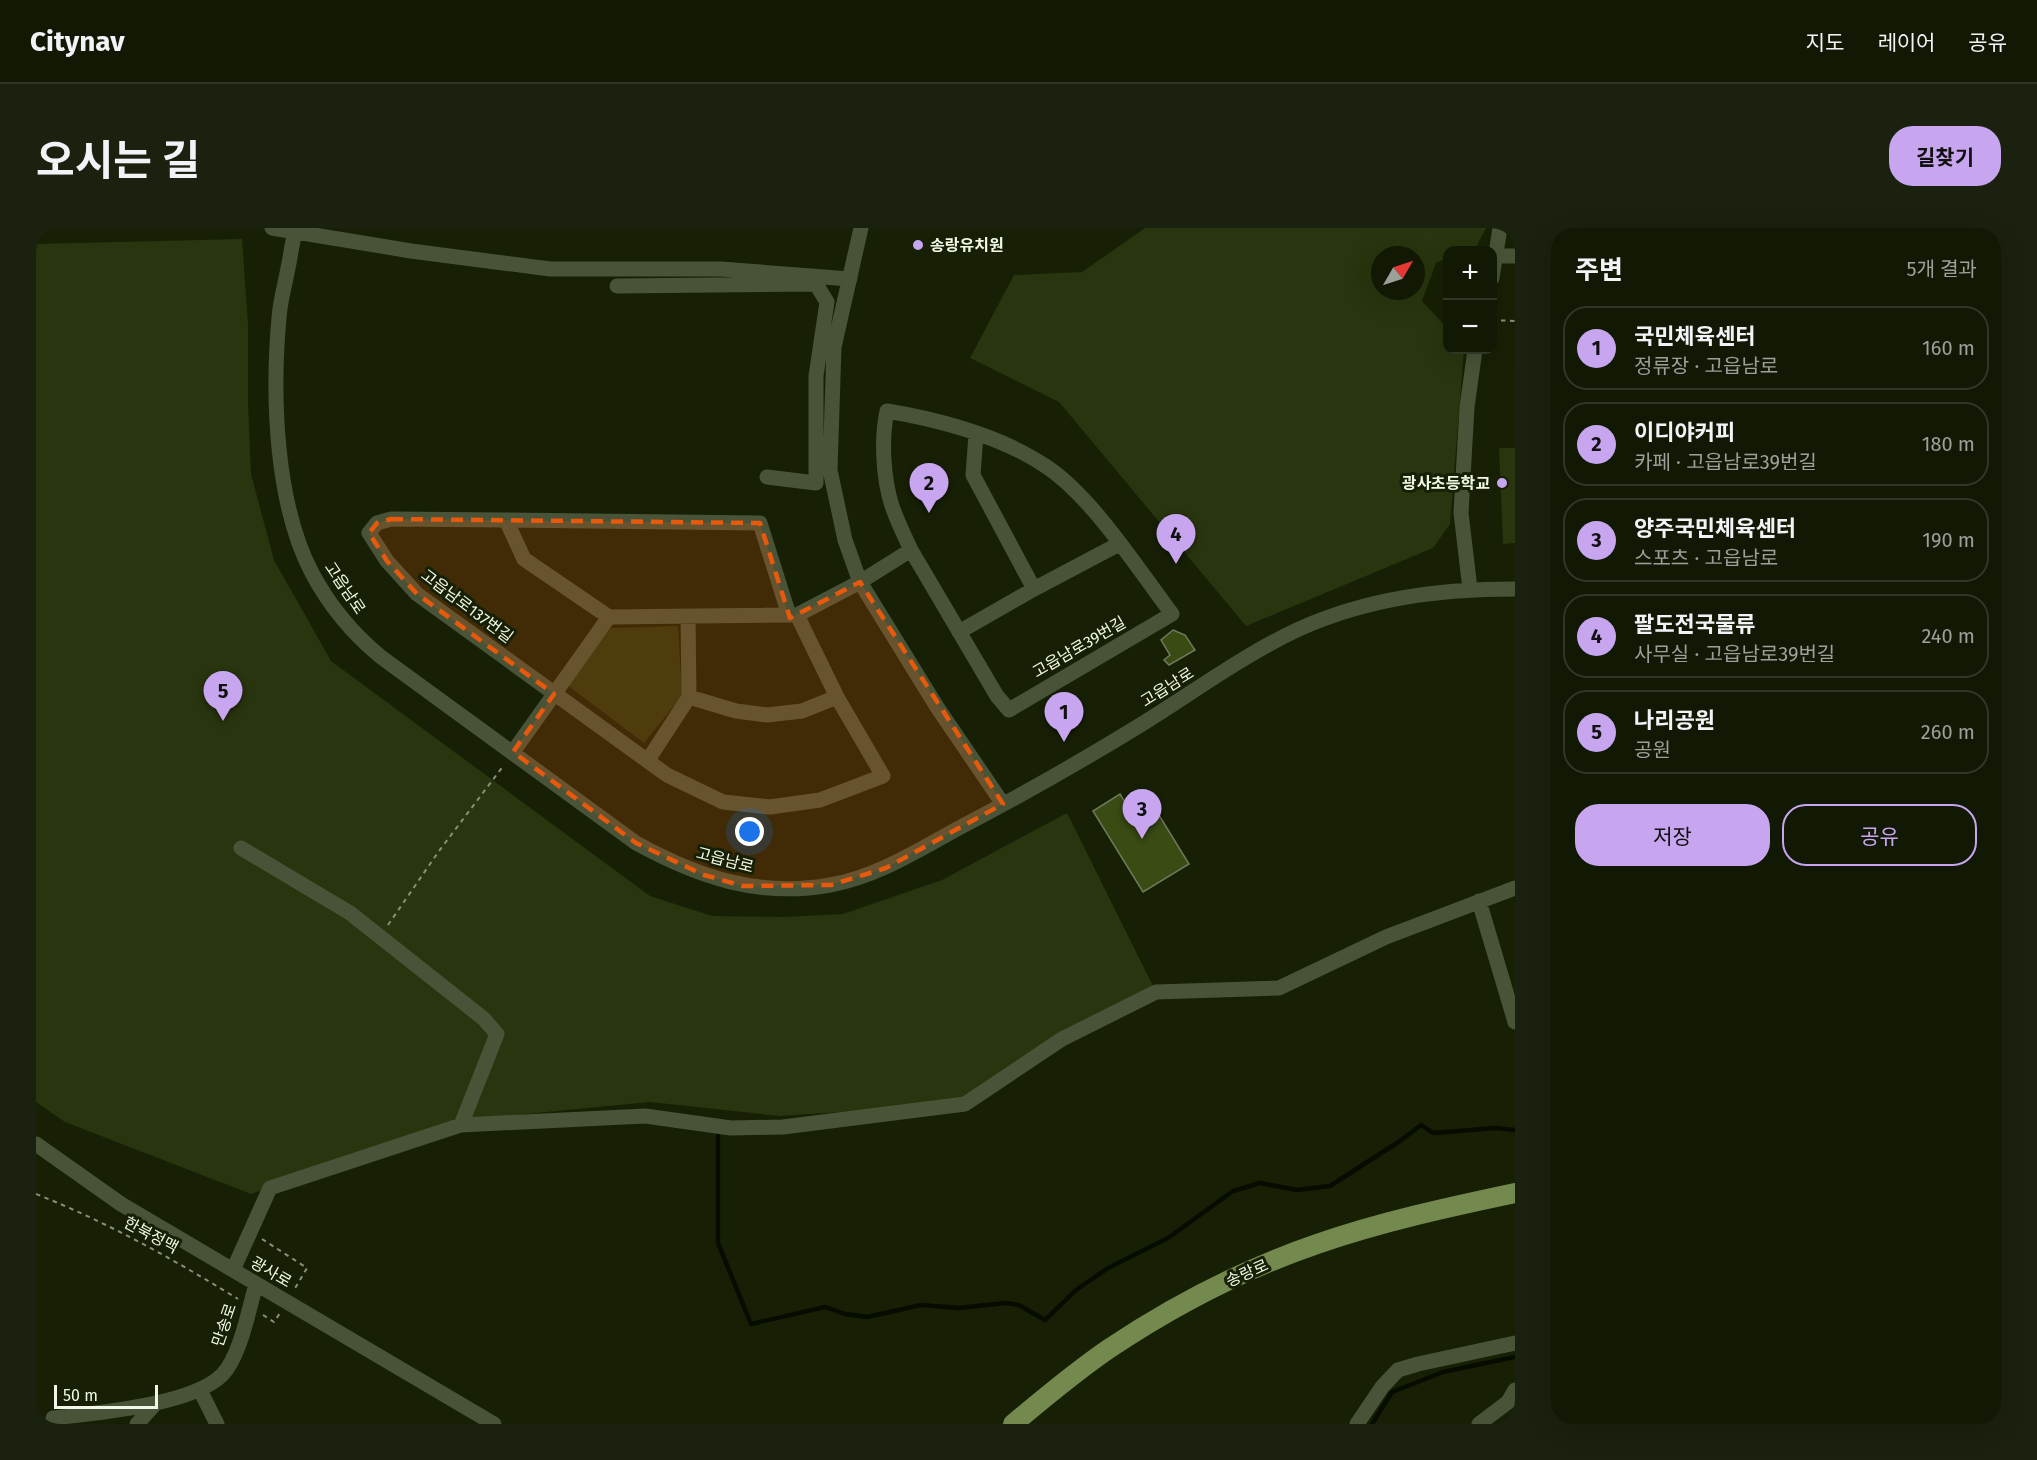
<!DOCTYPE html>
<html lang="ko">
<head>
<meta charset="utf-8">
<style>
	:root { --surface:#111804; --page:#1a210e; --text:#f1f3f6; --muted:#9ca09a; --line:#303726; --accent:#c7a6ef }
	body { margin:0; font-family:"Fira Sans","Noto Sans KR",sans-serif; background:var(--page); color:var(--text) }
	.controls { position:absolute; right:18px; top:18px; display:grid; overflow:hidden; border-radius:12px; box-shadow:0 6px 24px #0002 }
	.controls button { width:54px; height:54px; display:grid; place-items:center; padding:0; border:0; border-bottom:2px solid var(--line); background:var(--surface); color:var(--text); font:30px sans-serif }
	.compass { position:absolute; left:1335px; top:18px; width:54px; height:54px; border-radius:50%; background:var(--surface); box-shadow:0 6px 24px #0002; rotate:51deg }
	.scale { position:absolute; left:18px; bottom:15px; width:104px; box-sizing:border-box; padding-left:6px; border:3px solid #f0f7e6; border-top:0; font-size:16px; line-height:21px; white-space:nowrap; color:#f0f7e6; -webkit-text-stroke:4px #172005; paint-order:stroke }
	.you { position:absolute; left:714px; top:604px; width:21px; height:21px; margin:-15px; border:4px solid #fff; border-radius:50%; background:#1a73e8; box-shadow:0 0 0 9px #1a73e833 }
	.badge { display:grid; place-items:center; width:39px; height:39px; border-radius:50%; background:var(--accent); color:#111; font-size:20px; font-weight:700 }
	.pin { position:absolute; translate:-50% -50px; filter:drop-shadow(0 2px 3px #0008) }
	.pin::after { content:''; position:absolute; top:32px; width:21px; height:18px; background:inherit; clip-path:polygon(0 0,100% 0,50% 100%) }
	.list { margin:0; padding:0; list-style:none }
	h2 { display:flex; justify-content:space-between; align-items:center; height:78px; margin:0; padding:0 24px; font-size:26px }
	h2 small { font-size:20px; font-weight:400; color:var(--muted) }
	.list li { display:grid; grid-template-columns:39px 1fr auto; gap:18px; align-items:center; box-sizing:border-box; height:84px; margin:0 12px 12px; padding:0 12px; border:2px solid var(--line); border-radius:24px }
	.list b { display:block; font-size:22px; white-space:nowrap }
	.list p { margin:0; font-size:20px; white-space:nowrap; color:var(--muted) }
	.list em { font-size:20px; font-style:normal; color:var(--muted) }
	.actions { display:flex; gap:12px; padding:18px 24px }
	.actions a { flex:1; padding:14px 0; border:2px solid var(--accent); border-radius:24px; text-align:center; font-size:21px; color:var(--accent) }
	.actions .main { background:var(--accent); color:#111 }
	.map { position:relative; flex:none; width:1479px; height:1196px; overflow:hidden; border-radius:24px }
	header { display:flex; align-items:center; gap:36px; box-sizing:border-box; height:84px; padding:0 30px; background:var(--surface); border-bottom:2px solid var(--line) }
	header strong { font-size:28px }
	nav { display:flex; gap:33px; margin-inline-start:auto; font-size:21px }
	.intro { display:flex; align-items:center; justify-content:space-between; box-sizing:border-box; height:144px; padding:0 36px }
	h1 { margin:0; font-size:42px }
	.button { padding:15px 27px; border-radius:24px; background:var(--accent); color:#111; font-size:21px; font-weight:700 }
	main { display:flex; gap:36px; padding:0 36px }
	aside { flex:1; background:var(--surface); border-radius:24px; box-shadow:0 6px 24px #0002 }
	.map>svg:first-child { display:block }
	.green { fill:#29350e; fill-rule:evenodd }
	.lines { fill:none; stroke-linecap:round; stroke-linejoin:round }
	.stream { stroke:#060c00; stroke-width:4.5 }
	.building { fill:#3a4b14; stroke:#6e7a5b; stroke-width:1.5 }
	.path { stroke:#88907b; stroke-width:2; stroke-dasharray:4.5 4.5; stroke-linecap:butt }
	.minor { stroke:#485337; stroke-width:15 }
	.major { stroke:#74894e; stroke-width:20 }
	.marked { fill:#e8590c; fill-opacity:0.2; stroke:#e8590c; stroke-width:4.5; stroke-dasharray:12 8; stroke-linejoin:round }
	.poi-dot { fill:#c7a6ef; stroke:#172005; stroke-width:2 }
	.labels { text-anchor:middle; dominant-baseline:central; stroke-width:6; stroke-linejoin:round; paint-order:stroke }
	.poi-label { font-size:16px; font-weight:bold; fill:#f0f7e6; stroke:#172005; text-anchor:start }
	.street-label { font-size:16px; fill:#f0f7e6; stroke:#172005 }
</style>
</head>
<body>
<header>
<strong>Citynav</strong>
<nav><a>지도</a><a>레이어</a><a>공유</a></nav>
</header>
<div class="intro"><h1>오시는 길</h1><a class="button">길찾기</a></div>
<main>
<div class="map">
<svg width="1479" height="1196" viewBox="0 0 1479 1196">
	<rect width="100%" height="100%" fill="#172005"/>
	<path class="green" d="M1109,0H1450L1440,19L1430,22H1412L1411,30L1400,35L1386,73L1411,100L1412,122H1428L1414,296L1397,320L1210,398L1023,174L934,130L978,47L1046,44ZM1344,27H1380V63H1344Z
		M206,11L212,96V174L215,246L238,332L295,433L614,668L676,688L749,689L807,686L906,652L1031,585L1120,764L929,876L743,888L614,874L418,893L215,966L29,894L0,874V16Z
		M1463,220H1479V315L1467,316Z
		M642,398L646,468L608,515L531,457L575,400Z"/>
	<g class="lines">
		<path class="stream" d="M682,908V1015L715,1096L789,1079L809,1086L831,1089L885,1077L922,1080L970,1075L983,1077L1009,1092L1040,1062L1072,1040L1132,1010L1197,963L1224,955L1261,962L1294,958L1364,913L1385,897L1397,905L1459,900L1479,902
			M1336,1196L1356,1164L1407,1144L1479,1129"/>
	</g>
	<path class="building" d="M1137,402L1149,407L1159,422L1133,437L1128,432L1134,427L1125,412Z
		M1084,566L1096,586L1115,574L1153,636L1107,664L1057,583Z"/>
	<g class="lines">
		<path class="path" d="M1456,92L1479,93
			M352,697L403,623L468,537
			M0,966C71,994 137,1031 202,1071
			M226,1011L271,1040L258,1062
			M227,1087L238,1094L244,1085"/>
		<path class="minor" d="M236,0L375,23L514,41H685L814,51
			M260,0C256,13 255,27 252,40C249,57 244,73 243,90C236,167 239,275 276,345C293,377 317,406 345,429L600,615C662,649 723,670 794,657C840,649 881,623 921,601C984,568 1046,533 1106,496C1156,465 1209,426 1263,401C1332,370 1404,361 1479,361
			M825,0L798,119L794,242L809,312L824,354L901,479L967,576
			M1461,28H1479
			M1456,50L1464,0
			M581,58L780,56L791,74L780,148V255L731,249
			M940,206L937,247L998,361
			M470,292L355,291L341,295L333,305L351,333L381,366L631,547L687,574L734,579L784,572L847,548L801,469L761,387
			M1434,361L1425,285L1431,179L1439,122
			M753,387L724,295L470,292L488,331L573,389L753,387H761L824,354L875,322C868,307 861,293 856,278C847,250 845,211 851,183C905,192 965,208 1011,239C1057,270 1102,341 1136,386L973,482L961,468L875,322
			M923,404L998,361L1083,316
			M653,469L700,483L731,487L766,483L801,469
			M477,524L573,389
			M612,532L653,469L652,388
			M205,620L314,685L448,791L461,806L425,897
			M1443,673L1479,794
			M0,916L85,976L458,1196
			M197,1042L234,960L425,897L609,888L695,900L747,899L929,876L1026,811L1120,764L1243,760L1350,709L1479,660
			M164,1162L181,1196
			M17,1190C60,1185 156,1177 186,1147C204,1129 213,1081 220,1056
			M101,1196L119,1176
			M1321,1196L1346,1159L1362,1142L1382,1136L1479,1115
			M1443,1196L1472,1174L1479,1162"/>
		<path class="major" d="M977,1196C1008,1170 1040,1143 1074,1120C1137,1078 1208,1041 1281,1016C1344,994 1413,979 1479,965"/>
	</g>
	<path class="marked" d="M355,291L724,295L754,390L824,354L967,576L850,640L795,657L707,658L668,647L600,615L477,524L518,466L381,366L351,333L333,305L341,295Z"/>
	<g class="poi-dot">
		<circle cx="882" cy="17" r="6"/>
		<circle cx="1466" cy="255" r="6"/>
	</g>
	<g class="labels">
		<g class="poi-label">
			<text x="894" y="17">송랑유치원</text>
			<text x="1454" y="255" text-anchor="end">광사초등학교</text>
		</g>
		<g class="street-label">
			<text transform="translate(309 360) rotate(56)">고읍남로</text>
			<text transform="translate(431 378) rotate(37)">고읍남로137번길</text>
			<text transform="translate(1043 419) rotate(-30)">고읍남로39번길</text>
			<text transform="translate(1131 459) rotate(-32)">고읍남로</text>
			<text transform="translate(689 632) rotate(15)">고읍남로</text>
			<text transform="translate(115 1007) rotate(28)">한북정맥</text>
			<text transform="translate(235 1044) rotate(30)">광사로</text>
			<text transform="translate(1211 1045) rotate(-24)">송랑로</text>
			<text transform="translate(188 1097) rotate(-71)">만송로</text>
		</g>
	</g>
</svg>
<div class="controls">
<button>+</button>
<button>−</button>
</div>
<svg class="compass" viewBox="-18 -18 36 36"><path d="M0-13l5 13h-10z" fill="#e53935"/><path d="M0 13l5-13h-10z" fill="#9ca09a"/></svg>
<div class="scale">50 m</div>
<div class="you"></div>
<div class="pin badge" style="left:1028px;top:514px">1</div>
<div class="pin badge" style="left:893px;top:285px">2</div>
<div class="pin badge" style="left:1106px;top:611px">3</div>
<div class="pin badge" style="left:1140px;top:336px">4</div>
<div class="pin badge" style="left:187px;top:493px">5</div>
</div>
<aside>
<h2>주변<small>5개 결과</small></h2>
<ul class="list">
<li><span class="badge">1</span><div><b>국민체육센터</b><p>정류장 · 고읍남로</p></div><em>160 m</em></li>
<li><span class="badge">2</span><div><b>이디야커피</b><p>카페 · 고읍남로39번길</p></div><em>180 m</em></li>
<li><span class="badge">3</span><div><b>양주국민체육센터</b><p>스포츠 · 고읍남로</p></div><em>190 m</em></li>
<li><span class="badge">4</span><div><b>팔도전국물류</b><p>사무실 · 고읍남로39번길</p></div><em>240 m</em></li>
<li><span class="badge">5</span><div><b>나리공원</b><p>공원</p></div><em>260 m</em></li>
</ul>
<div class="actions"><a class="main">저장</a><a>공유</a></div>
</aside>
</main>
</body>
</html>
